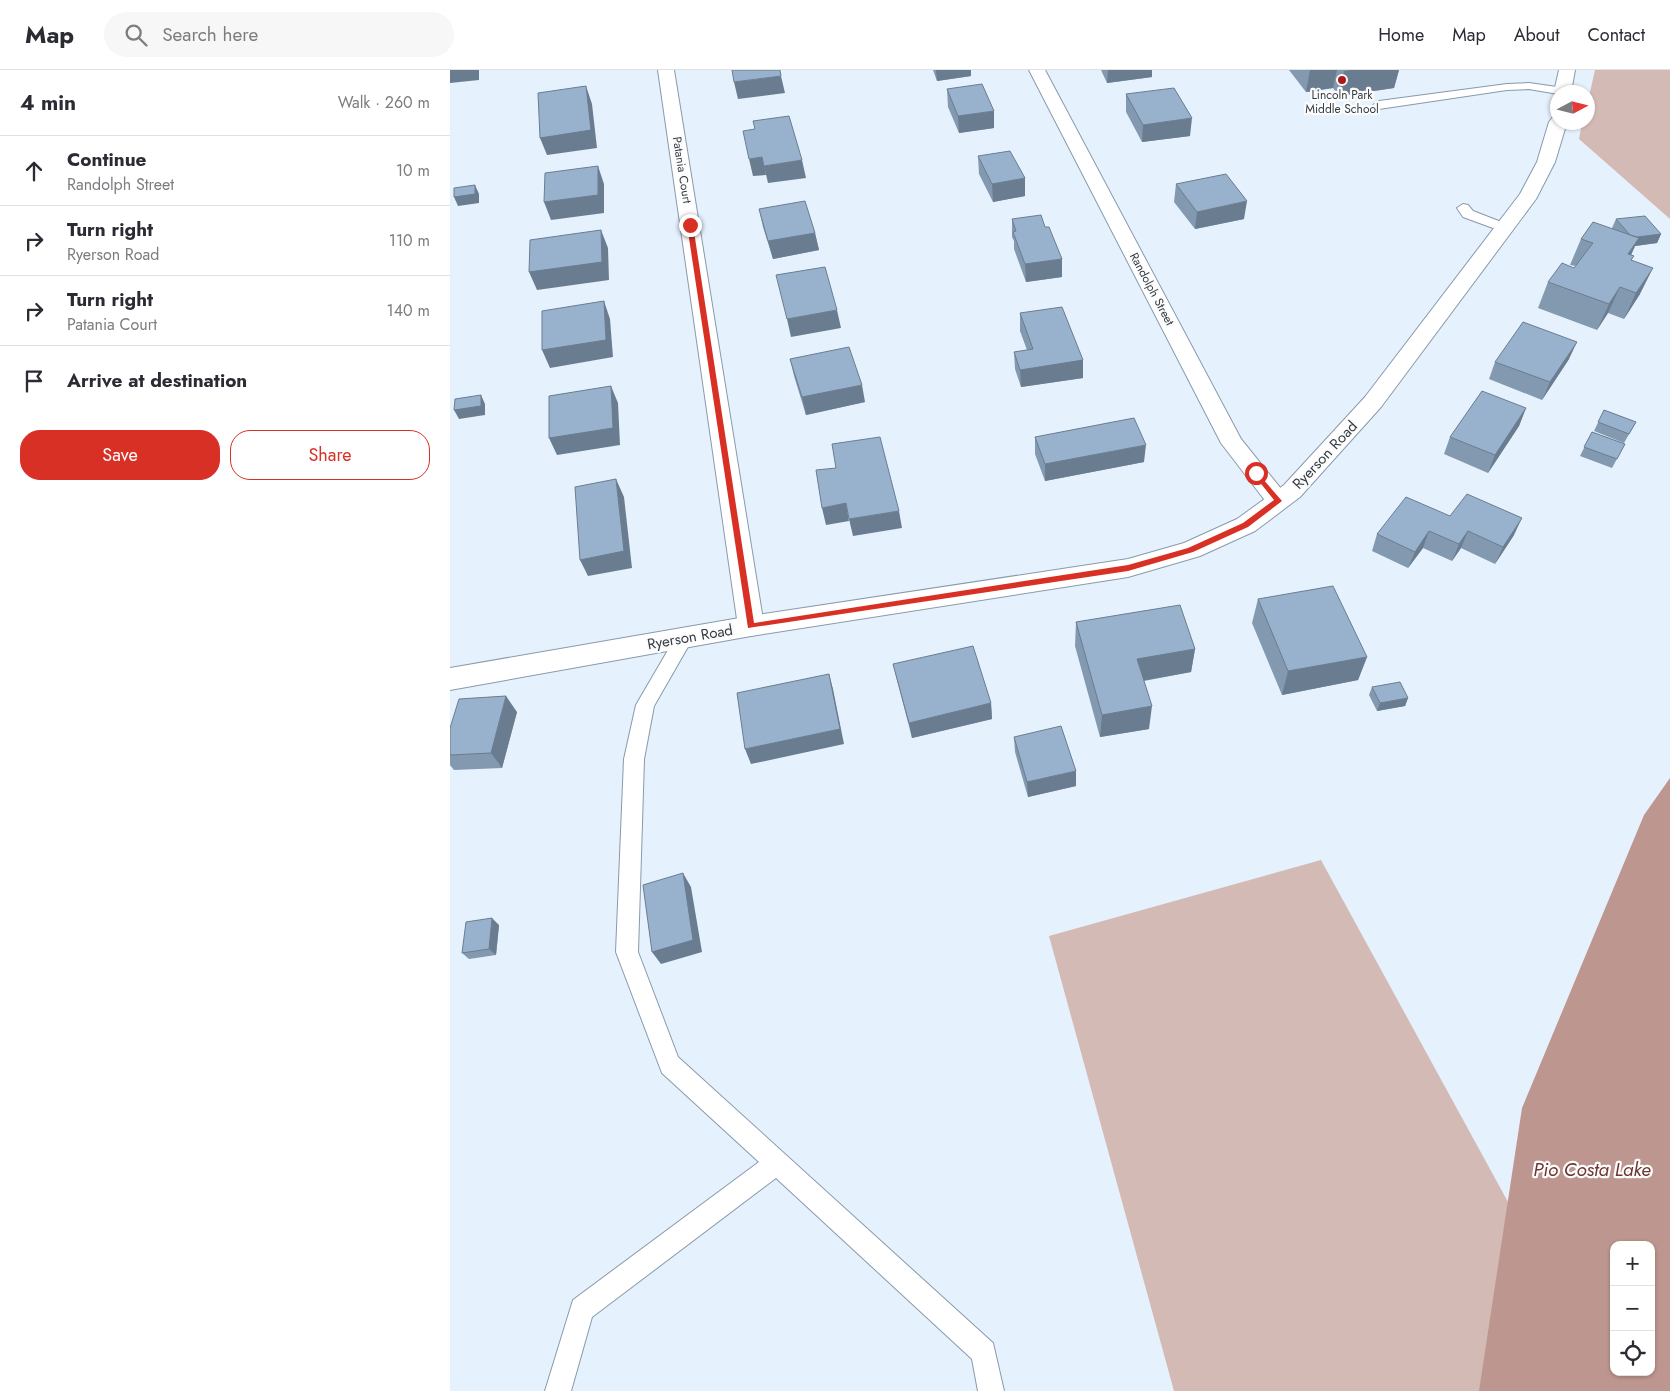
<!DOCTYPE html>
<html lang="en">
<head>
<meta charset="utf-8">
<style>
	:root { --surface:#fff; --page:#f7f7f7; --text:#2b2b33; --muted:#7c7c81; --line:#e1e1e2; --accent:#d93025 }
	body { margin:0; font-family:Jost,sans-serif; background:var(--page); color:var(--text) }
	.controls { position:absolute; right:15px; bottom:15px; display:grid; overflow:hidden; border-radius:10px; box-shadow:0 1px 4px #0004 }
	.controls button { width:45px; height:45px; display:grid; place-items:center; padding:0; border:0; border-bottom:1px solid var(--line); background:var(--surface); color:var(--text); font:25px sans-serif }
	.compass { position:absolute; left:1100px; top:15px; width:45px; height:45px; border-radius:50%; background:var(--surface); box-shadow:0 1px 4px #0004; rotate:83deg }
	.stop { position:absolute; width:15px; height:15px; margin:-11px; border:4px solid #d93025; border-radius:50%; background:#fff }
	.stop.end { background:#d93025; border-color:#fff; box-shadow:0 1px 5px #0008 }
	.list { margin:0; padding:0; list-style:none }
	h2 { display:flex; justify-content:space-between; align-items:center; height:65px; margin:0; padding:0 20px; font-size:21px }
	h2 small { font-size:16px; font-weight:400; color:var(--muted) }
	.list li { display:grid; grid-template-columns:32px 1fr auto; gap:15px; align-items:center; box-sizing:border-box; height:70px; padding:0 20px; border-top:1px solid var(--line) }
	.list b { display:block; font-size:19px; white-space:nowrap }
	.list p { margin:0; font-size:16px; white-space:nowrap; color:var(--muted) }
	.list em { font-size:16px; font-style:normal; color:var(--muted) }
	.actions { display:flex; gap:10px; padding:15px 20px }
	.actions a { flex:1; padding:11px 0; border:1px solid var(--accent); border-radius:20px; text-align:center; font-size:18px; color:var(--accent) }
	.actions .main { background:var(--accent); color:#fff }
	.icon { flex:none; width:28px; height:28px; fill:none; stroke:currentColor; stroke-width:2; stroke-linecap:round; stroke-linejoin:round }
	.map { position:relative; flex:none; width:1220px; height:1321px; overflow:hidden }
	header { display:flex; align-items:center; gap:30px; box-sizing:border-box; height:70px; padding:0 25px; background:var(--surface); border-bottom:1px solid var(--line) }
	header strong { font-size:24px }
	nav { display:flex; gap:28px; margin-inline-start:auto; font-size:18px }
	.search { width:350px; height:45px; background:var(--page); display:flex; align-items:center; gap:12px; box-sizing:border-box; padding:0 18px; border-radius:28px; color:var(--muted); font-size:19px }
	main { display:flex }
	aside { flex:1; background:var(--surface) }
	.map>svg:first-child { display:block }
	.green { fill:#d4bab5 }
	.water { fill:#be9690; fill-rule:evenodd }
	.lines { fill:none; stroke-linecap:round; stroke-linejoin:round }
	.service-casing { stroke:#889aac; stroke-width:2 }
	.minor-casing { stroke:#889aac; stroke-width:2 }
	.tertiary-casing { stroke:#889aac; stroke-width:2 }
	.service { fill:#fff; fill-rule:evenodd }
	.minor { fill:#fff; fill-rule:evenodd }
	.tertiary { fill:#fff; fill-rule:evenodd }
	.wall { fill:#8399b0 }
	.shaded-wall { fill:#6a7d90 }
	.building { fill:#98b2cd; stroke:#6a7d90 }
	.route { fill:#d93025 }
	.poi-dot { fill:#ac1a17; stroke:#fcfcfc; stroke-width:2 }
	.labels { text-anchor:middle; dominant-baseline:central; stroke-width:4.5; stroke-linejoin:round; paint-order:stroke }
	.far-poi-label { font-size:12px; fill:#343c44; stroke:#fcfcfc }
	.far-street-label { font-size:12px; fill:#343c44; stroke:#fcfcfc }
	.street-label { font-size:15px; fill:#343c44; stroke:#fcfcfc }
	.near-water-label { font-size:19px; font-style:italic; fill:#6d3630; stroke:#fcfcfc }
</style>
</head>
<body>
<header>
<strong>Map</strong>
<div class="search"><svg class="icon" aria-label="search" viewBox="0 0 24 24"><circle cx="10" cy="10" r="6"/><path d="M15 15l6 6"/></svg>Search here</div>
<nav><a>Home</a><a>Map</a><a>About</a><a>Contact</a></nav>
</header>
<main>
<aside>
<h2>4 min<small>Walk · 260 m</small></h2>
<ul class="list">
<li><svg class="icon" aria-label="ahead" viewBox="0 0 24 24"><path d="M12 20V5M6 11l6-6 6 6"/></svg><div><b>Continue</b><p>Randolph Street</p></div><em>10 m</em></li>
<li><svg class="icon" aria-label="right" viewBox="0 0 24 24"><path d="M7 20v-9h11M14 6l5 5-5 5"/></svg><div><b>Turn right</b><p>Ryerson Road</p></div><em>110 m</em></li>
<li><svg class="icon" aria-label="right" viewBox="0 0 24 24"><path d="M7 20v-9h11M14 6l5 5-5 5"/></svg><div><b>Turn right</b><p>Patania Court</p></div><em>140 m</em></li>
<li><svg class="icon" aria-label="arrive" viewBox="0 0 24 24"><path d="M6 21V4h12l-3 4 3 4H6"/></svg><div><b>Arrive at destination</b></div></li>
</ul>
<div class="actions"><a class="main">Save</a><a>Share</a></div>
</aside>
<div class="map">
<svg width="1220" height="1321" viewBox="0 0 1220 1321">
	<rect width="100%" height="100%" fill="#e5f1fd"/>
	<path class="green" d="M1145,0H1220V149L1129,69L1132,53L1138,52V31Z
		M871,790L1058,1132L1123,1321H724L599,866Z"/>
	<path class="water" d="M1220,708V1321H1029L1072,1038L1194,745ZM1164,1175H1201V1302H1164Z"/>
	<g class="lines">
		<defs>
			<path id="service" d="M1079,13L1114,18L1120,21L1108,24L1079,19L1057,20L929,39L923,35L929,31L1057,14Z
				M1013,134L1018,135L1023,141L1059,155L1061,158L1054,162L1013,147L1007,138Z
				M234,561L240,563L243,568L204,636L194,689L188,882L228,987L543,1273L554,1321H528L522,1289L326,1108L142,1247L121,1321H95L123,1230L309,1092L212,1003L166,882L174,689L186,635L228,563Z"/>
			<path id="minor" d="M208,0H224L314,556L310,563L301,566L292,563L288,556Z
				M579,0H595L791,369L836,425L840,431L836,437L828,439L820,437L771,373Z"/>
			<path id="tertiary" d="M1109,0H1125L1121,22H1108V26L1104,22Z
				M1108,47V52H1117L1105,92L1086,129L931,337L850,427L805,461L750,486L678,507L301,566L0,620V598L301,546L678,489L734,473L787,449L834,415L915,327L1070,124L1087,92L1099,52L1102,48Z"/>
		</defs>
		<use href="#service" class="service-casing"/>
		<use href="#minor" class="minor-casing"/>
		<use href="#tertiary" class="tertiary-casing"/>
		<use href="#service" class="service"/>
		<use href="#minor" class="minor"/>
		<use href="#tertiary" class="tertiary"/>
	</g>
	<path class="wall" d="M483,0H521V6L487,11Z
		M651,0H702V7L657,13Z
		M839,0H949L944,18L889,26L883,18L856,22Z
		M497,19L544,58L509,63L498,37Z
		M676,24L740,66L692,72L676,42Z
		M528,86L575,126L543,132L529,104Z
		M726,114L794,149L745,159L724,132Z
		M309,139L365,163L369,180L323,189L313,157Z
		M562,149L595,157L612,189V207L576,212L564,179V171L562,167Z
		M1166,149L1211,164L1207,173L1185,176L1181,185L1190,224L1174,249L1158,243L1147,260L1088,238L1098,212L1124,198L1126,196L1120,195L1131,169L1163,159L1162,158Z
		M570,243L633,290V308L571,317L565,299L564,282L577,280L570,261Z
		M340,289L415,332L356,345L344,306Z
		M1119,289L1092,330L1039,309L1045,292Z
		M1076,338L1069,356L1038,403L994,384L1000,367Z
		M1154,340L1186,352L1174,373L1144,361Z
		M1142,362L1175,374L1162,398L1130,386Z
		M585,367L694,392L595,411L585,384Z
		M1000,446L1064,465L1045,494L1011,478L1002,491L973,478L958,498L922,481L927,464Z
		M808,529L917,587L908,610L832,625L802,553Z
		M626,552L745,579L741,602L694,611L699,659L650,667L625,576Z
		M443,594L541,633L542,649L462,668L447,610Z
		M922,617L958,628L955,636L927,641L919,625Z
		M67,642L52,698L4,700L0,695V658Z
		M564,667L626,716L578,727L565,682Z
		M49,855L46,885L19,889L12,883Z"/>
	<path class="shaded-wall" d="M0,0H29V10L0,13Z
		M486,0H521V6L487,11Z
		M658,0H702V7L657,13Z
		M860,0H887L883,18L856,22Z
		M901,0H949L944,18L889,26L894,1Z
		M331,6L335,23L288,29L284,12Z
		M136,16L142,34L147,78L97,85L90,68Z
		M544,41V58L509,63L508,46Z
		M742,48L740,66L692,72L693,55Z
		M312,87L316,105L303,106L299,89Z
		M352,90L356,108L318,113L314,96Z
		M148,96L154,114V143L101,150L94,132Z
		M575,108V126L543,132L542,114Z
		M25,115L29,124V133L8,136L4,127Z
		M797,131L794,149L745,159L747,142Z
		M151,160L158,178L159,210L87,220L79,202Z
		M365,163L369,180L323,189L318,171Z
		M1211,164L1207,173L1185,176L1177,194L1166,210L1183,168Z
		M612,189V207L576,212L575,194Z
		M1203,198L1190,224L1174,249L1186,223Z
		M1170,217L1158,243L1147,260L1159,234Z
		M154,231L160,249L163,287L100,298L92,280Z
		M387,240L391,258L341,267L337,249Z
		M1127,272L1119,289L1092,330L1100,312Z
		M633,290V308L571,317L570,300Z
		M412,315L415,332L356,345L352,327Z
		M161,316L168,333L170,375L107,385L99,368Z
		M31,325L35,334V345L9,349L4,340Z
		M1076,338L1069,356L1038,403L1045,385Z
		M696,375L694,392L595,411V394Z
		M166,409L174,427L182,498L138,506L130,490Z
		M396,433L399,451L376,455L372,438Z
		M449,441L452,458L403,466L399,449Z
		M1072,448L1064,465L1045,494L1053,477Z
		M979,461L973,478L958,498L965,482Z
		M1018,461L1011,478L1002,491L1009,474Z
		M745,579L741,602L685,612L687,589Z
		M917,587L908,610L832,625L838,601Z
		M379,604L383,619L394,674L301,694L295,679Z
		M56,626L67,642L52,698L41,683Z
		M958,628L955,636L927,641L930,633Z
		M541,633L542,649L462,668L459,653Z
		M702,636L699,659L650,667L652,645Z
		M626,701V716L578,727L577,712Z
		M233,803L241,817L252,882L211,894L202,882Z
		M42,848L49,855L46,885L39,879Z"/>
	<path class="building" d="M282,0H330L331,6L284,12Z
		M532,14L544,41L508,46L497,19Z
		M136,16L141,60L90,68L88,23Z
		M724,18L742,48L693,55L676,24Z
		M339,46L352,90L314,96L312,87L299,89L293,61L305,59L303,51Z
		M560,81L575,108L542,114L528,86Z
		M148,96V125L94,132L95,103Z
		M776,104L797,131L747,142L726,114Z
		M25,115V124L4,127V118Z
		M355,131L365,163L318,171L309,139Z
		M591,145L595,157H599L612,189L575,194L563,162L566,161L562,149Z
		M1195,146L1211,164L1187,167L1180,165L1166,149Z
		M1143,152L1189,168L1178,184L1184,186L1181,190L1203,198L1186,223L1170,217L1159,234L1098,212L1112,193L1124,198L1143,173L1131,169Z
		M151,160L152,192L79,202L80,170Z
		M375,197L387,240L337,249L326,205Z
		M154,231L156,270L92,280V241Z
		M612,237L633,290L570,300L564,282L583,279L570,243Z
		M1073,252L1127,272L1100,312L1045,292Z
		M399,277L412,315L352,327L340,289Z
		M161,316L163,358L99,368V326Z
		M1032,321L1076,338L1045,385L1000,367Z
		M31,325V336L4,340L5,329Z
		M1154,340L1186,352L1179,364L1148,352Z
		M684,348L696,375L595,394L585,367Z
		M1142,362L1175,374L1167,389L1134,377Z
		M430,367L449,441L399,449L396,433L372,438L366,400L386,398L382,374Z
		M166,409L174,481L130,490L125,417Z
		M1017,424L1072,448L1053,477L1018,461L1009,474L979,461L965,482L927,464L956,427L1000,446Z
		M883,516L917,587L838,601L808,529Z
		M730,535L745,579L687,589L702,636L652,645L626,552Z
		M523,576L541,633L459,653L443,594Z
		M379,604L390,659L295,679L287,623Z
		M950,612L958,628L930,633L922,617Z
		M56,626L41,683L0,685V658L9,629Z
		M611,656L626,701L577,712L564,667Z
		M233,803L243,870L202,882L193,815Z
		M42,848L39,879L12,883L16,852Z"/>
	<path class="route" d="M240,154L243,155L304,553L678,495L738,478L793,453L824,430L804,405L806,401L832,431L798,457L743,482L678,501L298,558L237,155Z"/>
	<circle class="poi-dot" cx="892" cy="10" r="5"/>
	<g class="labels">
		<g class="far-poi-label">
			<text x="892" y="25">Lincoln Park<tspan x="892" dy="14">Middle School</tspan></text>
		</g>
		<g class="far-street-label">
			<text transform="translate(232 100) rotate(81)">Patania Court</text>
			<text transform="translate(702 219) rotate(62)">Randolph Street</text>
		</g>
		<g class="street-label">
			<text transform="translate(875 385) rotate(-47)">Ryerson Road</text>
			<text transform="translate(240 567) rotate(-10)">Ryerson Road</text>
		</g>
		<g class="near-water-label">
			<text x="1142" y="1099">Pio Costa Lake</text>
		</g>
	</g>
</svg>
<div class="controls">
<button>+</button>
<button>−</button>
<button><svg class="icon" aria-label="locate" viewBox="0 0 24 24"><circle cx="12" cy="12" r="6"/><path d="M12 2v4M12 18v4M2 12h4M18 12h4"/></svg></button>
</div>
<svg class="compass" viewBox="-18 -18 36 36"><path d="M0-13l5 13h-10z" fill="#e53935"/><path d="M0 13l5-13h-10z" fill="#7c7c81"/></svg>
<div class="stop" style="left:806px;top:403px"></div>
<div class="stop end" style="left:240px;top:155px"></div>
</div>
</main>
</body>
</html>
